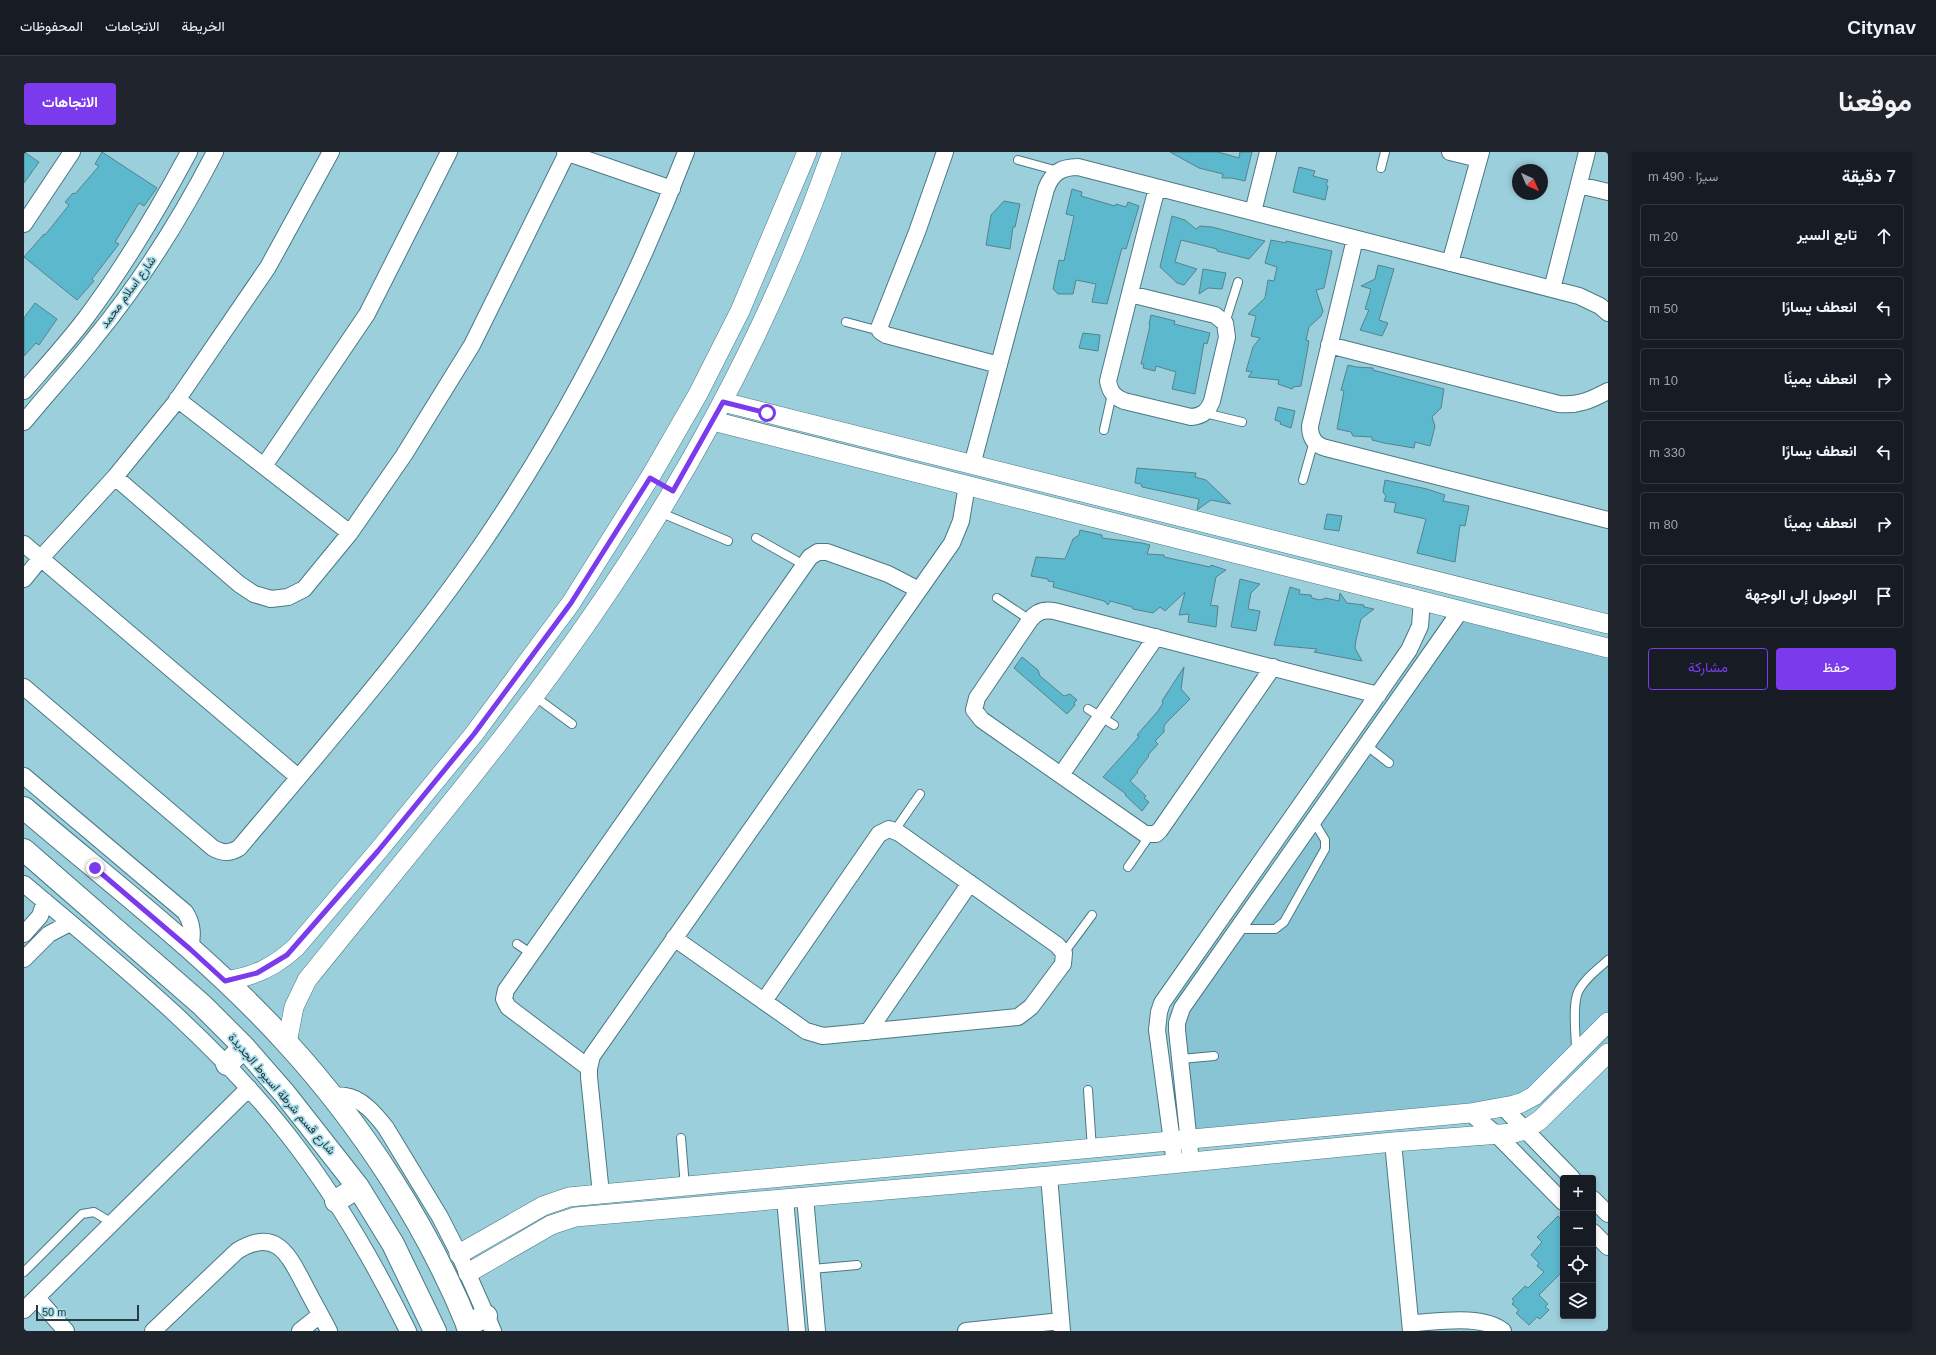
<!DOCTYPE html>
<html lang="ar">
<head>
<meta charset="utf-8">
<style>
	:root { --surface:#171b24; --page:#20242c; --text:#f1f3f6; --muted:#9ea1a6; --line:#363941; --accent:#7c3aed }
	body { margin:0; font-family:Arial,Vazirmatn,sans-serif; background:var(--page); color:var(--text); direction:rtl }
	.controls { position:absolute; right:12px; bottom:12px; display:grid; overflow:hidden; border-radius:4px; box-shadow:0 2px 6px #0003 }
	.controls button { width:36px; height:36px; display:grid; place-items:center; padding:0; border:0; border-bottom:1px solid var(--line); background:var(--surface); color:var(--text); font:20px sans-serif }
	.compass { position:absolute; left:1488px; top:12px; width:36px; height:36px; border-radius:50%; background:var(--surface); box-shadow:0 2px 6px #0003; rotate:135deg }
	.scale { position:absolute; left:12px; bottom:10px; width:103px; box-sizing:border-box; padding-left:4px; border:2px solid #283c41; border-top:0; font-size:11px; line-height:14px; white-space:nowrap; color:#283c41; -webkit-text-stroke:3px #a9dce9; paint-order:stroke }
	.stop { position:absolute; width:12px; height:12px; margin:-9px; border:3px solid #7c3aed; border-radius:50%; background:#fff }
	.stop.end { background:#7c3aed; border-color:#fff; box-shadow:0 1px 4px #0008 }
	.list { margin:0; padding:0; list-style:none }
	h2 { display:flex; justify-content:space-between; align-items:center; height:52px; margin:0; padding:0 16px; font-size:17px }
	h2 small { font-size:13px; font-weight:400; color:var(--muted) }
	.list li { display:grid; grid-template-columns:26px 1fr auto; gap:12px; align-items:center; box-sizing:border-box; height:64px; margin:0 8px 8px; padding:0 8px; border:1px solid var(--line); border-radius:4px }
	.list b { display:block; font-size:15px; white-space:nowrap }
	.list em { font-size:13px; font-style:normal; color:var(--muted) }
	.actions { display:flex; gap:8px; padding:12px 16px }
	.actions a { flex:1; padding:9px 0; border:1px solid var(--accent); border-radius:4px; text-align:center; font-size:14px; color:var(--accent) }
	.actions .main { background:var(--accent); color:#fff }
	.icon { flex:none; width:22px; height:22px; fill:none; stroke:currentColor; stroke-width:2; stroke-linecap:round; stroke-linejoin:round }
	.map { position:relative; flex:none; width:1584px; height:1179px; overflow:hidden; direction:ltr; border-radius:4px }
	header { display:flex; align-items:center; gap:24px; box-sizing:border-box; height:56px; padding:0 20px; background:var(--surface); border-bottom:1px solid var(--line) }
	header strong { font-size:19px }
	nav { display:flex; gap:22px; margin-inline-start:auto; font-size:14px }
	.intro { display:flex; align-items:center; justify-content:space-between; box-sizing:border-box; height:96px; padding:0 24px }
	h1 { margin:0; font-size:28px }
	.button { padding:10px 18px; border-radius:4px; background:var(--accent); color:#fff; font-size:14px; font-weight:700 }
	main { display:flex; gap:24px; padding:0 24px }
	aside { flex:1; background:var(--surface); border-radius:4px; box-shadow:0 2px 6px #0003 }
	.map>svg:first-child { display:block }
	.built { fill:#88c4d3 }
	.building { fill:#5cb8cd; stroke:#53838f }
	.lines { fill:none; stroke-linecap:round; stroke-linejoin:round }
	.service-casing { stroke:#497985; stroke-width:10 }
	.minor-casing { stroke:#497985; stroke-width:18 }
	.tertiary-casing { stroke:#497985; stroke-width:20 }
	.secondary-casing { stroke:#497985; stroke-width:24 }
	.service { stroke:#fff; stroke-width:8 }
	.minor { stroke:#fff; stroke-width:16 }
	.tertiary { stroke:#fff; stroke-width:19 }
	.secondary { stroke:#fff; stroke-width:22 }
	.route { stroke:#7c3aed; stroke-width:5 }
	.labels { text-anchor:middle; dominant-baseline:central; stroke-width:3.5; stroke-linejoin:round; paint-order:stroke }
	.street-label { font-size:12px; fill:#283c41; stroke:#a9dce9 }
</style>
</head>
<body>
<header>
<strong>Citynav</strong>
<nav><a>الخريطة</a><a>الاتجاهات</a><a>المحفوظات</a></nav>
</header>
<div class="intro"><h1>موقعنا</h1><a class="button">الاتجاهات</a></div>
<main>
<aside>
<h2>7 دقيقة<small>سيرًا · 490 m</small></h2>
<ul class="list">
<li><svg class="icon" aria-label="ahead" viewBox="0 0 24 24"><path d="M12 20V5M6 11l6-6 6 6"/></svg><div><b>تابع السير</b></div><em>20 m</em></li>
<li><svg class="icon" aria-label="left" viewBox="0 0 24 24"><path d="M17 20v-9H6M10 6l-5 5 5 5"/></svg><div><b>انعطف يسارًا</b></div><em>50 m</em></li>
<li><svg class="icon" aria-label="right" viewBox="0 0 24 24"><path d="M7 20v-9h11M14 6l5 5-5 5"/></svg><div><b>انعطف يمينًا</b></div><em>10 m</em></li>
<li><svg class="icon" aria-label="left" viewBox="0 0 24 24"><path d="M17 20v-9H6M10 6l-5 5 5 5"/></svg><div><b>انعطف يسارًا</b></div><em>330 m</em></li>
<li><svg class="icon" aria-label="right" viewBox="0 0 24 24"><path d="M7 20v-9h11M14 6l5 5-5 5"/></svg><div><b>انعطف يمينًا</b></div><em>80 m</em></li>
<li><svg class="icon" aria-label="arrive" viewBox="0 0 24 24"><path d="M6 21V4h12l-3 4 3 4H6"/></svg><div><b>الوصول إلى الوجهة</b></div></li>
</ul>
<div class="actions"><a class="main">حفظ</a><a>مشاركة</a></div>
</aside>
<div class="map">
<svg width="1584" height="1179" viewBox="0 0 1584 1179">
	<rect width="100%" height="100%" fill="#9ccfdc"/>
	<path class="built" d="M1433,447L1584,486V887L1515,956L1505,947L1156,984L1145,883V862L1152,848Z"/>
	<path class="building" d="M0,0L15,10L0,31Z
		M78,0L133,36L120,54L115,51L91,90L95,92L68,127L70,129L53,148L0,105L20,82L21,83L45,53L41,50L49,41L51,42L75,14L71,12Z
		M1146,0H1194L1215,6L1216,0H1228L1221,29L1208,26H1198L1199,22L1175,16Z
		M1275,15L1291,19L1289,24L1304,28L1302,33L1304,34L1301,48L1269,40Z
		M1048,37L1058,40L1057,44L1091,54L1092,52L1102,55L1104,50L1115,54L1102,97L1098,96L1083,152L1068,150L1072,132L1052,128L1049,142H1034L1029,137L1035,108L1040,109L1050,64L1042,62Z
		M980,49L996,52L991,75H989L986,97L962,93L967,63Z
		M1148,64L1161,68L1172,77L1176,74L1188,75L1241,89L1225,107L1193,99V97L1157,88L1151,110L1173,117L1160,133L1153,131L1136,115Z
		M1247,88L1262,91V89L1308,99L1300,136L1292,138L1299,159L1297,164L1285,175L1282,188L1285,189L1277,234L1269,235L1268,237L1254,232L1255,228L1224,225L1228,220L1222,219L1229,195L1236,186L1227,184L1232,164L1224,162L1241,146L1244,128L1250,129L1253,115L1241,111Z
		M1354,113L1370,117L1355,168L1364,171L1358,184L1336,178L1345,158L1341,157L1347,137L1337,134L1351,127Z
		M1179,117L1202,121L1198,137L1184,136L1175,142Z
		M11,151L33,167L15,193L12,191L0,204V166Z
		M1127,163L1151,169L1150,172L1186,181L1183,192L1180,191L1171,242L1148,237L1152,220L1132,214L1131,219L1119,216L1120,212H1117L1126,174L1125,172Z
		M1059,181L1076,183L1074,199L1055,196Z
		M1324,213L1332,215L1349,216V218L1420,237L1417,256L1408,265L1411,274L1406,294L1391,290L1390,296L1360,291L1348,288V285L1329,284L1327,280L1313,277L1320,239L1317,238Z
		M1254,255L1271,259L1267,276L1256,272L1257,270L1251,268Z
		M1113,316L1172,321L1171,325L1182,328L1207,352L1187,348L1173,358L1175,347L1118,335L1117,332L1111,331Z
		M1361,328L1403,337L1421,343L1419,349L1445,354L1441,374L1436,373L1431,410L1393,401L1402,367L1370,360L1372,351L1360,349L1362,344L1359,340Z
		M1303,362L1318,364L1315,379L1300,377Z
		M1056,378L1078,383V386L1118,391L1126,393L1123,402L1140,403V405L1186,415L1187,413L1202,418L1192,425L1187,451L1186,453L1194,454L1192,475L1164,470L1165,462L1155,463L1161,440L1141,459L1136,455L1129,461L1109,457L1108,455L1086,449L1084,453L1080,449L1029,435L1030,430L1024,429V427L1007,424L1012,405L1041,407L1049,387L1055,383Z
		M1216,427L1236,432L1227,441L1224,457L1236,459L1232,479L1207,475Z
		M1266,435L1276,438L1275,442L1287,443L1288,446L1296,448L1302,446L1315,449L1316,441L1323,451L1340,453V455L1350,457L1337,467L1332,488L1331,496L1338,509L1290,500L1293,497L1250,493Z
		M998,505L1014,518L1016,524L1040,544L1046,542L1053,548L1050,551L1051,553L1043,562L990,516Z
		M1160,515L1157,537L1166,547L1143,570L1140,574V580L1131,589L1134,592L1124,603L1125,604L1113,619L1114,620L1106,629L1122,644L1120,646L1125,650L1118,659L1101,643L1102,642L1079,625L1113,587L1115,584L1113,583L1134,559L1139,551L1138,549Z
		M1534,1064L1539,1070V1119L1515,1143L1524,1152L1521,1155L1525,1158L1516,1167L1513,1165L1505,1173L1492,1161L1495,1158L1488,1152L1490,1149L1488,1147L1501,1134L1504,1136L1520,1120L1513,1114L1515,1111L1507,1103L1518,1090L1513,1085Z"/>
	<g class="lines">
		<defs>
			<path id="service" d="M994,8L1034,19
				M1357,16L1361,0
				M822,170L856,179
				M1201,171L1214,130
				M1181,261L1218,270
				M1080,278L1088,242
				M1279,328L1290,289
				M635,360L704,389
				M732,386L780,413
				M973,446L1006,468
				M510,544L548,572
				M1064,557L1090,573
				M1342,593L1365,611
				M871,678L896,642
				M1104,715L1126,683
				M1213,777H1251L1260,770L1301,697V688L1289,668
				M493,792L508,802
				M1040,801L1068,763
				M1552,898C1552,882 1548,854 1554,840C1560,827 1574,817 1584,808
				M1157,907L1190,904
				M1064,938L1068,997
				M657,986L661,1035
				M788,1117L833,1113
				M0,1120L58,1062L70,1060L88,1071"/>
			<path id="minor" d="M541,0L648,37
				M921,0L893,80L855,176L856,179L862,183L975,213
				M1426,0L1455,7
				M1555,33L1584,40
				M1229,60L1244,0
				M0,72L48,0
				M1331,87L1286,274C1286,286 1291,293 1302,296L1584,368
				M1426,111L1457,0
				M1528,137L1563,0
				M1106,142L1191,163L1201,171L1203,185L1188,249C1184,259 1179,264 1167,265L1100,249C1090,245 1086,240 1084,229C1100,165 1116,100 1133,36
				M1305,193L1535,252C1554,254 1567,248 1584,239
				M0,239C20,216 42,192 61,167C100,115 134,58 165,0
				M153,247L326,381
				M0,270C23,242 47,216 69,188C116,131 157,66 191,0
				M948,313L1022,37C1028,21 1037,15 1054,15L1555,144L1576,154L1584,161
				M240,314L343,162L425,0
				M91,325L215,432L230,442L247,447L264,445L280,437L326,381L380,303L448,193L543,1
				M0,392L274,625
				M0,427L17,406L91,325L151,251L244,115L307,0
				M1249,515L1136,678L1132,682H1121L958,568L950,558L953,546L1006,468C1012,460 1019,457 1030,459L1354,543
				M0,535L189,696C198,701 205,702 215,696C299,596 386,497 460,389C542,268 610,136 662,0
				M1037,623L1132,485
				M0,624L161,760C169,772 169,783 166,797
				M0,732C91,808 191,889 264,983C312,1044 350,1110 384,1179
				M0,782L16,764L21,749
				M650,786L782,879L799,884L994,865L1007,855L1039,812L1040,801L1033,793L875,681L865,677L855,682L740,849
				M0,807L25,782L46,771
				M844,880L946,731
				M565,916L484,855L480,847L482,838L786,405L794,400H803L864,422L895,438
				M308,945C312,944 317,943 321,944C338,946 352,963 362,976L416,1065L435,1102L469,1179
				M1479,955L1548,1026
				M1446,961L1472,982L1539,1050
				M1369,990L1387,1179
				M1167,1010L1153,878V871L1158,856L1437,458
				M1151,1012L1133,878L1135,860L1138,851L1385,498L1396,474L1398,448
				M1025,1024L1038,1179
				M577,1042L565,925V916L568,904L928,391L937,369L943,333
				M781,1045L793,1179
				M761,1047L773,1179
				M1569,1047L1584,1062
				M1569,1080L1584,1095
				M13,1146L42,1179
				M0,1158L225,936
				M1387,1171C1412,1170 1458,1162 1479,1179
				M129,1179L213,1099C252,1075 264,1102 280,1132C288,1148 297,1163 305,1179
				M276,1179L296,1163
				M942,1179L1037,1169"/>
			<path id="tertiary" d="M699,250L1584,472
				M689,269L1584,496
				M201,829C229,825 251,815 272,795L354,699L450,582L547,451L628,322L674,242L716,159L783,0
				M263,891L270,855L283,828C380,707 482,589 570,461C669,318 750,164 808,0
				M435,1102L519,1054L545,1045L1446,961L1490,953L1497,951L1510,944L1584,870
				M444,1121L527,1073L551,1065L1025,1024L1369,990L1490,981L1501,978L1516,968L1584,901"/>
			<path id="secondary" d="M0,656C89,732 184,804 263,891C338,973 405,1076 446,1179
				M0,698L178,853L220,895L261,942L334,1035L369,1092L411,1179
				M203,912L220,895
				M312,1049L334,1035
				M443,1173L462,1164"/>
		</defs>
		<use href="#service" class="service-casing"/>
		<use href="#minor" class="minor-casing"/>
		<use href="#tertiary" class="tertiary-casing"/>
		<use href="#secondary" class="secondary-casing"/>
		<use href="#service" class="service"/>
		<use href="#minor" class="minor"/>
		<use href="#tertiary" class="tertiary"/>
		<use href="#secondary" class="secondary"/>
	</g>
	<g class="lines">
		<path class="route" d="M71,716L166,797L201,829L233,821L263,803L354,699L450,582L547,451L626,326L649,339L699,250L743,261"/>
	</g>
	<g class="labels">
		<g class="street-label">
			<text transform="translate(104 140) rotate(-54)">شارع اسلام محمد</text>
			<text transform="translate(258 942) rotate(49)">شارع قسم شرطة اسيوط الجديدة</text>
		</g>
	</g>
</svg>
<div class="controls">
<button>+</button>
<button>−</button>
<button><svg class="icon" aria-label="locate" viewBox="0 0 24 24"><circle cx="12" cy="12" r="6"/><path d="M12 2v4M12 18v4M2 12h4M18 12h4"/></svg></button>
<button><svg class="icon" aria-label="layers" viewBox="0 0 24 24"><path d="M12 4l9 5-9 5-9-5zM3 14l9 5 9-5"/></svg></button>
</div>
<svg class="compass" viewBox="-18 -18 36 36"><path d="M0-13l5 13h-10z" fill="#e53935"/><path d="M0 13l5-13h-10z" fill="#9ea1a6"/></svg>
<div class="scale">50 m</div>
<div class="stop" style="left:743px;top:261px"></div>
<div class="stop end" style="left:71px;top:716px"></div>
</div>
</main>
</body>
</html>
